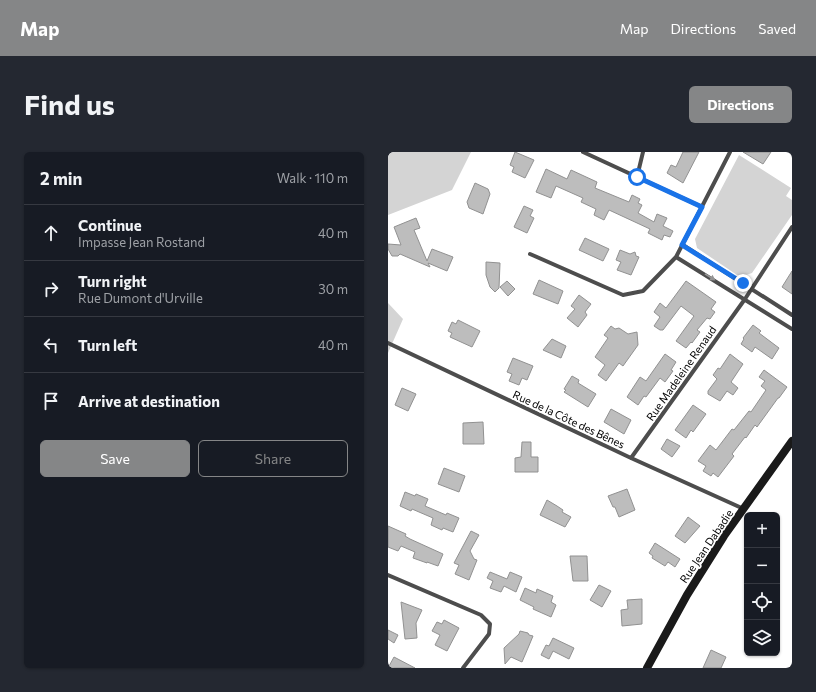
<!DOCTYPE html>
<html lang="en">
<head>
<meta charset="utf-8">
<style>
	:root { --surface:#171b24; --page:#242831; --text:#f1f3f6; --muted:#9ea1a6; --line:#363941; --accent:#858687 }
	body { margin:0; font-family:Commissioner,sans-serif; background:var(--page); color:var(--text) }
	.controls { position:absolute; right:12px; bottom:12px; display:grid; overflow:hidden; border-radius:6px; box-shadow:0 1px 3px #0004 }
	.controls button { width:36px; height:36px; display:grid; place-items:center; padding:0; border:0; border-bottom:1px solid var(--line); background:var(--surface); color:var(--text); font:20px sans-serif }
	.stop { position:absolute; width:12px; height:12px; margin:-9px; border:3px solid #1a73e8; border-radius:50%; background:#fff }
	.stop.end { background:#1a73e8; border-color:#fff; box-shadow:0 1px 4px #0008 }
	.list { margin:0; padding:0; list-style:none }
	h2 { display:flex; justify-content:space-between; align-items:center; height:52px; margin:0; padding:0 16px; font-size:17px }
	h2 small { font-size:13px; font-weight:400; color:var(--muted) }
	.list li { display:grid; grid-template-columns:26px 1fr auto; gap:12px; align-items:center; box-sizing:border-box; height:56px; padding:0 16px; border-top:1px solid var(--line) }
	.list b { display:block; font-size:15px; white-space:nowrap }
	.list p { margin:0; font-size:13px; white-space:nowrap; color:var(--muted) }
	.list em { font-size:13px; font-style:normal; color:var(--muted) }
	.actions { display:flex; gap:8px; padding:12px 16px }
	.actions a { flex:1; padding:9px 0; border:1px solid var(--accent); border-radius:6px; text-align:center; font-size:14px; color:var(--accent) }
	.actions .main { background:var(--accent); color:#fff }
	.icon { flex:none; width:22px; height:22px; fill:none; stroke:currentColor; stroke-width:2; stroke-linecap:round; stroke-linejoin:round }
	.map { position:relative; flex:none; width:404px; height:516px; overflow:hidden; border-radius:6px }
	header { display:flex; align-items:center; gap:24px; box-sizing:border-box; height:56px; padding:0 20px; background:var(--accent); color:#fff }
	header strong { font-size:19px }
	nav { display:flex; gap:22px; margin-inline-start:auto; font-size:14px }
	.intro { display:flex; align-items:center; justify-content:space-between; box-sizing:border-box; height:96px; padding:0 24px }
	h1 { margin:0; font-size:28px }
	.button { padding:10px 18px; border-radius:6px; background:var(--accent); color:#fff; font-size:14px; font-weight:700 }
	main { display:flex; gap:24px; padding:0 24px }
	aside { flex:1; background:var(--surface); border-radius:6px; box-shadow:0 1px 3px #0004 }
	.map>svg:first-child { display:block }
	.green { fill:#d4d4d4 }
	.building { fill:#bdbdbd; stroke:#919191 }
	.lines { fill:none; stroke-linecap:round; stroke-linejoin:round }
	.street { stroke:#4d4d4d; stroke-width:4 }
	.secondary { stroke:#1a1a1a; stroke-width:8 }
	.oneway { fill:#949494 }
	.route { stroke:#1a73e8; stroke-width:5 }
	.labels { text-anchor:middle; dominant-baseline:central; stroke-width:3.5; stroke-linejoin:round; paint-order:stroke }
	.street-label { font-size:11px; fill:#000; stroke:#fff }
</style>
</head>
<body>
<header>
<strong>Map</strong>
<nav><a>Map</a><a>Directions</a><a>Saved</a></nav>
</header>
<div class="intro"><h1>Find us</h1><a class="button">Directions</a></div>
<main>
<aside>
<h2>2 min<small>Walk · 110 m</small></h2>
<ul class="list">
<li><svg class="icon" aria-label="ahead" viewBox="0 0 24 24"><path d="M12 20V5M6 11l6-6 6 6"/></svg><div><b>Continue</b><p>Impasse Jean Rostand</p></div><em>40 m</em></li>
<li><svg class="icon" aria-label="right" viewBox="0 0 24 24"><path d="M7 20v-9h11M14 6l5 5-5 5"/></svg><div><b>Turn right</b><p>Rue Dumont d'Urville</p></div><em>30 m</em></li>
<li><svg class="icon" aria-label="left" viewBox="0 0 24 24"><path d="M17 20v-9H6M10 6l-5 5 5 5"/></svg><div><b>Turn left</b></div><em>40 m</em></li>
<li><svg class="icon" aria-label="arrive" viewBox="0 0 24 24"><path d="M6 21V4h12l-3 4 3 4H6"/></svg><div><b>Arrive at destination</b></div></li>
</ul>
<div class="actions"><a class="main">Save</a><a>Share</a></div>
</aside>
<div class="map">
<svg width="404" height="516" viewBox="0 0 404 516">
	<rect width="100%" height="100%" fill="#fff"/>
	<path class="green" d="M0,0H83L64,38L0,63Z
		M351,3L403,36L398,44L404,48V63L364,121L358,123H349L309,96L307,87Z
		M0,151L15,167L0,201Z"/>
	<path class="building" d="M127,0L146,8L137,26L124,20L126,15L122,13Z
		M295,0H311L295,31L279,21L283,13L288,15Z
		M355,0H383L375,12Z
		M158,17L179,27L183,18L209,30L207,36L241,50L244,43L252,47L250,51L254,53L250,61L266,70L269,62L279,66L275,74L285,79L282,85L276,83L274,88L260,81L262,77L221,58L216,68L206,63L208,57L193,50L195,46L168,34L163,46L148,40Z
		M87,31L100,37L102,42L95,62L81,56L79,50Z
		M136,54L145,58L142,64L146,66L139,81L126,75Z
		M28,66L32,76L26,78L39,109L44,97L65,105L59,119L40,111L42,115L12,102L10,104H4L0,97V92L13,93L6,75Z
		M197,86L221,97L215,109L191,98Z
		M232,98L242,102L247,100L248,104L251,105L243,123L229,118L233,110L228,108Z
		M98,110L112,111L111,136L107,140L102,135L98,123Z
		M404,119V142L394,135Z
		M151,128L175,139L170,152L145,142Z
		M119,129L127,137L120,144L112,135Z
		M298,129L328,150L323,157L327,160L322,167L319,166L309,178L312,180L304,191L303,190L298,196L288,189L306,164L293,154L275,178H272L266,174L272,165L266,160L272,151L278,156Z
		M191,143L203,152L197,160L199,163L190,175L179,166L187,157L183,154Z
		M70,168L92,179L84,195L62,185L64,181L60,179L64,170L68,172Z
		M365,173L373,179L371,181L391,196L384,207L367,195L364,200L353,192L356,187L355,186Z
		M223,174L227,177L231,176L240,182L249,180L250,193L235,214L231,211L218,229L210,223L217,213L207,205L220,186L216,183Z
		M164,187L178,194L173,206L155,198Z
		M277,202L288,210L283,218L285,219L277,230L272,226L258,245L256,244L250,253L239,245L252,225L258,229Z
		M342,202L355,212L343,230L350,236L345,243L339,239L332,249L320,242V239L329,227L325,223L330,216L332,217Z
		M125,206L145,214L139,228L134,226L131,233L121,229L124,222L119,220Z
		M376,218L399,235L391,246H390L369,275L367,273L358,286L357,285L344,302L346,304L330,325L325,321L323,324L315,319L318,314L310,309L322,293L328,298L344,277L346,278L361,259L363,260L378,238L373,234L377,229L371,225Z
		M184,224L191,228L190,231L208,242L200,255L176,240L178,238L176,237Z
		M14,236L28,242L20,259L7,253Z
		M305,253L318,262L305,280L303,278L298,286L287,278Z
		M223,257L243,268L236,282L216,270Z
		M95,270L96,292H75V271Z
		M279,287L292,294L284,305L273,297Z
		M134,290H143V305H150V320H127V306L133,305Z
		M56,316L77,324L71,340L50,332Z
		M239,337L247,358L231,365L227,355H225L220,344Z
		M17,340L27,344L28,342L40,347L37,354L58,363L59,361L71,366L65,380L55,376L54,378L43,373L45,366L24,357L23,359L12,354Z
		M159,348L169,354L175,358L174,360L183,365L177,375L152,363Z
		M300,365L312,374L297,391L287,384Z
		M0,374L18,382L17,384L22,387L55,402L50,414L39,410V411L25,406L27,400L13,394L10,399L0,395Z
		M83,379L91,383L82,399L86,407L89,408L81,428L67,422L71,413L66,411Z
		M267,391L292,407L287,415L280,410L277,414L264,406L265,404L261,401Z
		M182,404H199L200,429H185Z
		M102,420L119,427L122,420L134,425L128,440L116,434L113,440L102,436L105,429L99,426Z
		M211,433L223,439L214,455L202,448Z
		M137,436L148,441L149,437L165,444L163,450L168,453L163,465L145,457L146,455L132,448Z
		M254,447V472L234,474L233,458L240,457L239,448Z
		M13,450L34,458L28,471L29,486L17,487Z
		M56,468L71,476L59,499L47,493L52,483L44,479L49,470L54,472Z
		M0,478L10,483L6,491L0,487Z
		M132,479L140,481L141,483L145,484L140,496L134,510L123,505L117,512L116,496L131,482Z
		M165,486L186,496L181,507L165,499L161,507L153,503L158,493L161,494Z
		M323,498L338,505L333,516H315Z
		M6,505L27,516H0Z"/>
	<g class="lines">
		<path class="street" d="M195,0L314,55
			M249,25L255,0
			M295,93L404,163
			M142,102L235,143L255,139L288,105L342,0
			M288,105L404,177
			M0,191L243,306L356,357
			M243,306L357,147L404,75
			M0,423L93,463L102,472L101,482L75,516"/>
		<path class="secondary" d="M259,516L299,443L336,384L404,289"/>
	</g>
	<defs><path id="oneway-solid" d="M-6-.8H1V-3.2L6.5 0L1 3.2V.8H-6Z"/></defs>
	<use class="oneway" href="#oneway-solid" transform="translate(322 125) rotate(32)"/>
	<g class="lines">
		<path class="route" d="M249,25L314,55L294,93L355,131"/>
	</g>
	<g class="labels">
		<g class="street-label">
			<text transform="translate(293 221) rotate(-55)">Rue Madeleine Renaud</text>
			<text transform="translate(181 267) rotate(25)">Rue de la Côte des Bênes</text>
			<text transform="translate(318 394) rotate(-56)">Rue Jean Dabadie</text>
		</g>
	</g>
</svg>
<div class="controls">
<button>+</button>
<button>−</button>
<button><svg class="icon" aria-label="locate" viewBox="0 0 24 24"><circle cx="12" cy="12" r="6"/><path d="M12 2v4M12 18v4M2 12h4M18 12h4"/></svg></button>
<button><svg class="icon" aria-label="layers" viewBox="0 0 24 24"><path d="M12 4l9 5-9 5-9-5zM3 14l9 5 9-5"/></svg></button>
</div>
<div class="stop" style="left:249px;top:25px"></div>
<div class="stop end" style="left:355px;top:131px"></div>
</div>
</main>
</body>
</html>
